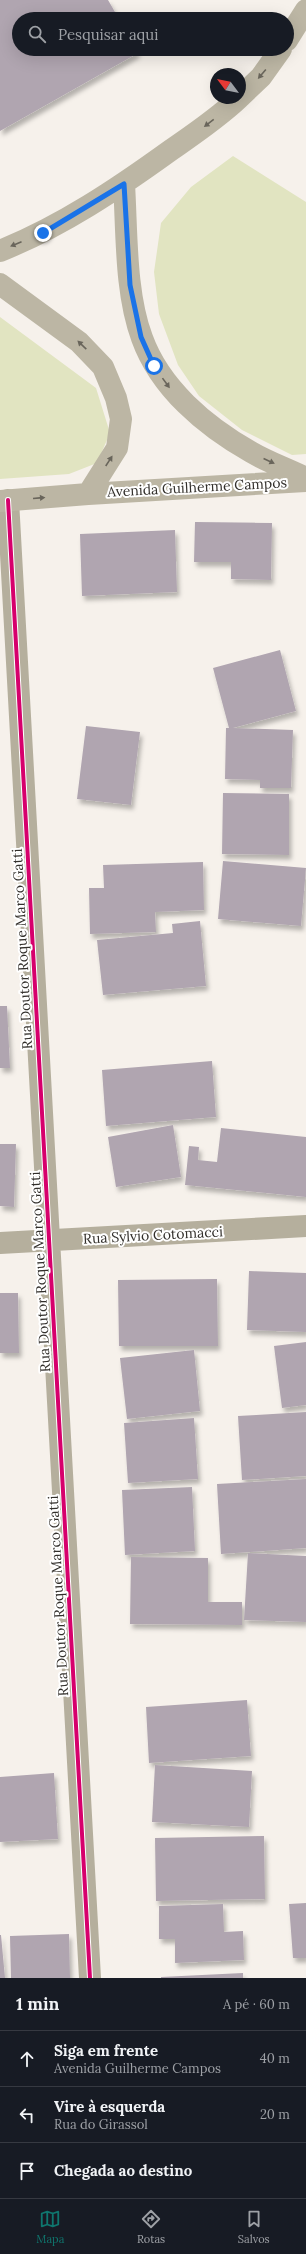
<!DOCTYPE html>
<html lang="pt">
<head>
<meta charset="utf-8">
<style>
	:root { --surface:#171b24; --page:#20242c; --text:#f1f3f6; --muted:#9ea1a6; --line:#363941; --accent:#0f766e }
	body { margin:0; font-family:Lora,serif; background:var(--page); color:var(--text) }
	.compass { position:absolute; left:210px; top:68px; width:36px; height:36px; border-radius:50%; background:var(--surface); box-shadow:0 4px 16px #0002; rotate:302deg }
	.stop { position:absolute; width:12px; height:12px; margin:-9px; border:3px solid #1a73e8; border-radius:50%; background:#fff }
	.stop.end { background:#1a73e8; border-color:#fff; box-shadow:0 1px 4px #0008 }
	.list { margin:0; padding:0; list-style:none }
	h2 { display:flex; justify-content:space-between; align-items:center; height:52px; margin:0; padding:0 16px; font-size:17px }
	h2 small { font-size:13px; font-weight:400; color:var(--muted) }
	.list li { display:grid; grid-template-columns:26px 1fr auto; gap:12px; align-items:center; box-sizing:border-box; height:56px; padding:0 16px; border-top:1px solid var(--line) }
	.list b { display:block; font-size:15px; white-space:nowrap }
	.list p { margin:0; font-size:13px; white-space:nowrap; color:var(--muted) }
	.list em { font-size:13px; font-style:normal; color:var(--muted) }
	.icon { flex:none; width:22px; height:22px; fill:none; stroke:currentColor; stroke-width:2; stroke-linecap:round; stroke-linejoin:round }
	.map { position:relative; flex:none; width:306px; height:1978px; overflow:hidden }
	.search { position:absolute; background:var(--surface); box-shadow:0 4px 16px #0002; left:12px; right:12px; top:12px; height:44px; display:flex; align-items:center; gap:10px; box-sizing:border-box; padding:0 14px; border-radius:22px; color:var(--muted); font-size:15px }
	.sheet { height:220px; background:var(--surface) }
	nav { display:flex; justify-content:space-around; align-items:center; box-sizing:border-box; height:56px; border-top:1px solid var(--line); background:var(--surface); font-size:11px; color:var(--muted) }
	nav a { display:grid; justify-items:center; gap:2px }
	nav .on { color:var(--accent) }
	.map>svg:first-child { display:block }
	.green { fill:#e1e4c1 }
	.building { fill:#b0a5b0; filter:url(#shadow) }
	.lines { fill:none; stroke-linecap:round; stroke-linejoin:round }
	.street { stroke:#b5af9d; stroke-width:22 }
	.secondary { stroke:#bcb6a4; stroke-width:22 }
	.cycleway-casing { stroke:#fff; stroke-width:6 }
	.cycleway { stroke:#d6006c; stroke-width:4 }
	.oneway { fill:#69655b }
	.route { stroke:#1a73e8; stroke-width:5 }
	.labels { text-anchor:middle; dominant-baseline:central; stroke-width:4; stroke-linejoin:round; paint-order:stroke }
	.street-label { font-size:14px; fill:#322f2b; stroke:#fff }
</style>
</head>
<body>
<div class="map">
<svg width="306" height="1978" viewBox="0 0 306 1978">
	<defs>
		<filter id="shadow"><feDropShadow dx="2.5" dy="4.5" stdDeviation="2" flood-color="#0004"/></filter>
	</defs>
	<rect width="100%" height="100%" fill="#f6f1eb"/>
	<path class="green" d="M233,156L306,202V454L292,455L242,430L199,396L178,365L159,314L154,272L161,223L191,187Z
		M0,317L96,388L110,433L97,463L69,474L0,479Z"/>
	<path class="building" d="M0,0H108L119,19H19V49H136L138,53L0,131Z
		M195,522L272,523L271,580L231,579V562H194Z
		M175,530L177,592L82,596L80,534Z
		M280,650L296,711L233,728L293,730L291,788H260V780L225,779L226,728H229L213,668Z
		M86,726L140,732L131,805L77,799Z
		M223,793L289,794V855L222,854Z
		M223,861L306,868L301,926L218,919Z
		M203,862L204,910L155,912L156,932L90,934L89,888H104L103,865Z
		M200,921L206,986L103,995L97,940L173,933L172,924Z
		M0,1006H7L10,1068H0Z
		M212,1061L216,1117L106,1126L102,1070Z
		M173,1125L181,1177L116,1187L108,1137Z
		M221,1128L306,1137V1197L185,1185L189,1146L199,1147L198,1160L217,1162Z
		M0,1144H16L14,1207L0,1206Z
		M249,1271L306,1273V1332L247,1330Z
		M217,1279L218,1346H119L118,1280Z
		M0,1293H18L19,1353H0Z
		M306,1342V1405L282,1408L274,1346Z
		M194,1350L200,1411L127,1419L120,1358Z
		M306,1412V1476L242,1480L238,1416Z
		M194,1418L198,1479L128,1483L124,1423Z
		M306,1479V1548L221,1554L217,1484Z
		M192,1487L195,1551L125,1555L122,1490Z
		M248,1553L306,1556V1622L244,1620Z
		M131,1557L208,1558V1602H242V1625L130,1624Z
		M247,1700L251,1756L149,1763L146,1707Z
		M155,1765L252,1771L249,1827L152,1822Z
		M54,1773L58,1839L0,1842V1777Z
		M264,1836L265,1899L156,1901L155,1838Z
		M306,1903V1958H293L289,1904Z
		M223,1904L224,1932L243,1931L244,1960L175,1963V1939H159V1906Z
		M69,1934L70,1978H11L10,1936Z
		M0,1935H1L5,1978H0Z
		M243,1973V1978H161V1977Z"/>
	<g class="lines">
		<path class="street" d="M8,500L90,1978
			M0,1243L306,1226"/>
		<path class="secondary" d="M287,40L306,10
			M240,97L261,77L281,49
			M124,184C127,232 125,293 142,338C160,388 205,426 251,452C268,462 288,469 306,478
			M0,251C62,226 117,189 171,150C194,134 218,118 239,98
			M0,284L79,342L103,367L116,398L121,419L117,448L88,494
			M0,501L88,494L306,481"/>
		<defs>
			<path id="cycleway" d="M8,500L90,1978"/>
		</defs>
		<use href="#cycleway" class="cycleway-casing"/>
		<use href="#cycleway" class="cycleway"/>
	</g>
	<defs><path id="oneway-solid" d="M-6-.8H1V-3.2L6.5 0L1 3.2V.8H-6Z"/></defs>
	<g class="oneway">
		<use href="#oneway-solid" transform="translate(262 74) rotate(130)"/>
		<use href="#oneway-solid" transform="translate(209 123) rotate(142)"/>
		<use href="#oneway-solid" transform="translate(16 244) rotate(157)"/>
		<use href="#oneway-solid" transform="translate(82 345) rotate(-136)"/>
		<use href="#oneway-solid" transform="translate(166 383) rotate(54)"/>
		<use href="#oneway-solid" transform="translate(109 461) rotate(-57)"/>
		<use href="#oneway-solid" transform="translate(269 461) rotate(25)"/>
		<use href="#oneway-solid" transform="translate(39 498) rotate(-5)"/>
	</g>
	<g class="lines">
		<path class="route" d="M43,233L124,184L130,285L141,337L154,366"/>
	</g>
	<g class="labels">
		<g class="street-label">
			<text transform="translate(197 487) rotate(-3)">Avenida Guilherme Campos</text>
			<text transform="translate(22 949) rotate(-93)">Rua Doutor Roque Marco Gatti</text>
			<text transform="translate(153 1235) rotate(-3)">Rua Sylvio Cotomacci</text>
			<text transform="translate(40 1272) rotate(-93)">Rua Doutor Roque Marco Gatti</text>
			<text transform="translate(58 1596) rotate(-93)">Rua Doutor Roque Marco Gatti</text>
		</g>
	</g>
</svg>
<svg class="compass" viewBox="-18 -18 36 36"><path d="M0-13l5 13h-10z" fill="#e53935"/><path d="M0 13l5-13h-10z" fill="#9ea1a6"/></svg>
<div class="stop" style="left:154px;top:366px"></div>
<div class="stop end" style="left:43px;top:233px"></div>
<div class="search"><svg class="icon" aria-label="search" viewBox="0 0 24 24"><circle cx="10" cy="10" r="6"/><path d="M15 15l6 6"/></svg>Pesquisar aqui</div>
</div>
<section class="sheet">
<h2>1 min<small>A pé · 60 m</small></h2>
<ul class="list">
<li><svg class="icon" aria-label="ahead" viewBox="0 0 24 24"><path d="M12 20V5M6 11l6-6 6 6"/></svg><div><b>Siga em frente</b><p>Avenida Guilherme Campos</p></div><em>40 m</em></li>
<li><svg class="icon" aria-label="left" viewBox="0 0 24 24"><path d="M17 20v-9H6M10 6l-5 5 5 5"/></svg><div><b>Vire à esquerda</b><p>Rua do Girassol</p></div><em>20 m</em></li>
<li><svg class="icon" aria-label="arrive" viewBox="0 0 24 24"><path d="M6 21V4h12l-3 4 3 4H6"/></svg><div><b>Chegada ao destino</b></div></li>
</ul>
</section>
<nav>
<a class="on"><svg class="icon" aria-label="map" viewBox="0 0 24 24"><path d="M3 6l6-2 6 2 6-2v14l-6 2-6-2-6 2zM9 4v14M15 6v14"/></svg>Mapa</a>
<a><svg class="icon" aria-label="directions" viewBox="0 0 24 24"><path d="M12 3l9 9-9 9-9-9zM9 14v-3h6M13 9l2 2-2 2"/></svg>Rotas</a>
<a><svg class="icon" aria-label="saved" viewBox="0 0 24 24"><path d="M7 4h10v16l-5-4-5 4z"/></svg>Salvos</a>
</nav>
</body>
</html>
